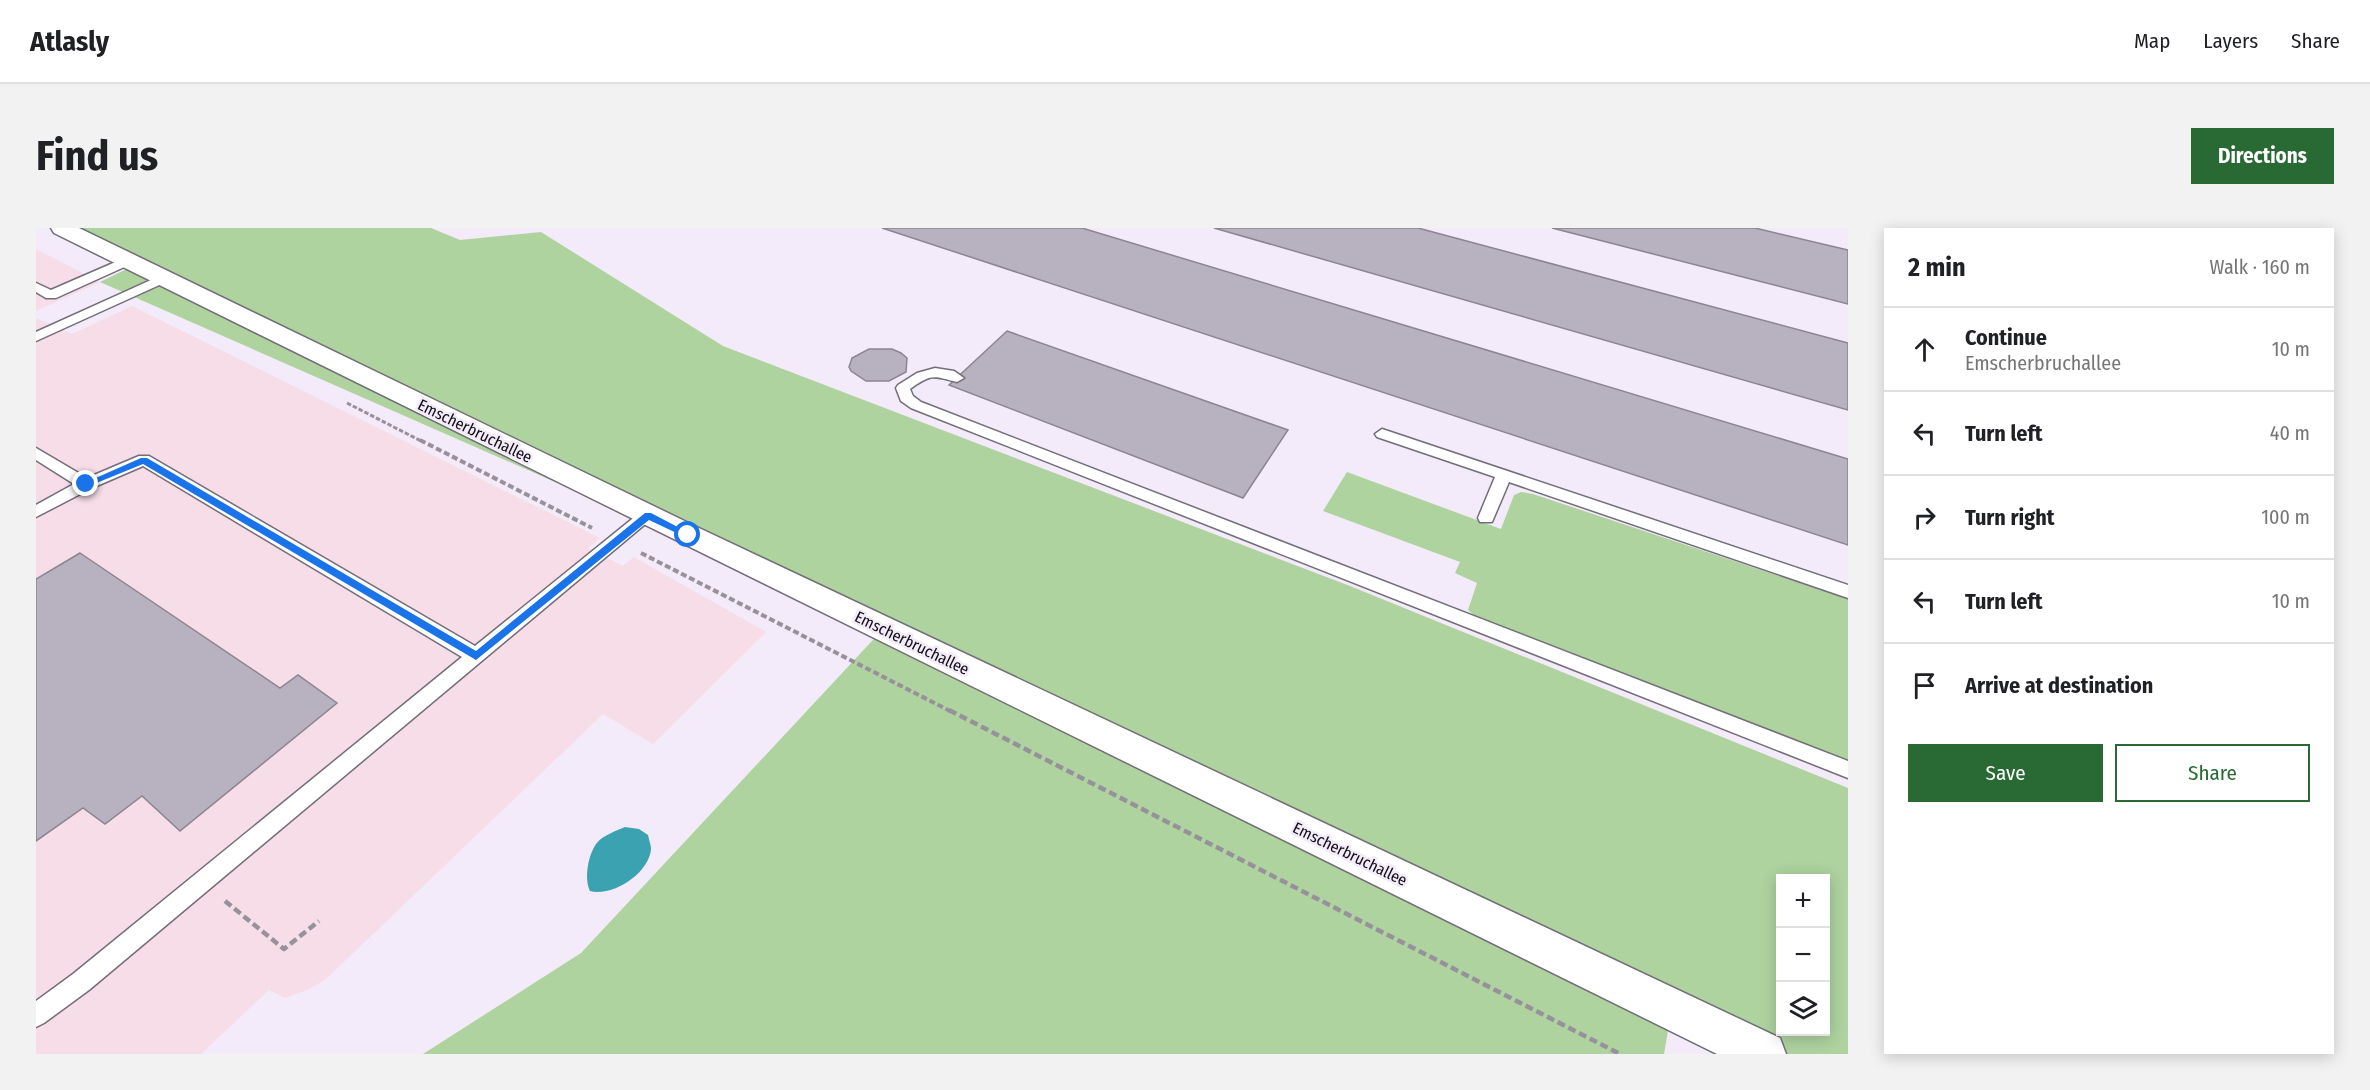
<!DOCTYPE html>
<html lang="en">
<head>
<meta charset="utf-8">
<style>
	:root { --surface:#fff; --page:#f2f2f2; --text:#202124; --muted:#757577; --line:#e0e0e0; --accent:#296933 }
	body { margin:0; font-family:"Fira Sans Condensed",sans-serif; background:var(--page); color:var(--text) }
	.controls { position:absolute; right:18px; bottom:18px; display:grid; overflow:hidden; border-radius:0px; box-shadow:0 3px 15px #0003 }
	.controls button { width:54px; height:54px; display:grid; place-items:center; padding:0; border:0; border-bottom:2px solid var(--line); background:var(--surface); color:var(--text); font:30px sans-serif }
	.stop { position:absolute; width:18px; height:18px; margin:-14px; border:4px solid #1a73e8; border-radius:50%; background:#fff }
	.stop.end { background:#1a73e8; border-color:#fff; box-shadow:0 2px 6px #0008 }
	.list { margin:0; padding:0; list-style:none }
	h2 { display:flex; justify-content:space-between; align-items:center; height:78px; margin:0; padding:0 24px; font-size:26px }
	h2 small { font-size:20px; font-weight:400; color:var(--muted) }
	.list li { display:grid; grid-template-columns:39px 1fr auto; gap:18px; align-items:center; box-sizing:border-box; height:84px; padding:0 24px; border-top:2px solid var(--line) }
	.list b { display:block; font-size:22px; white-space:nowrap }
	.list p { margin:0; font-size:20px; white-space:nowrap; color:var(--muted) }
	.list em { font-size:20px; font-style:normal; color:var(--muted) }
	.actions { display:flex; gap:12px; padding:18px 24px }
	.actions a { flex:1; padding:14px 0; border:2px solid var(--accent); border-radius:0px; text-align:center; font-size:21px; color:var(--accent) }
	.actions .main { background:var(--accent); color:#fff }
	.icon { flex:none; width:33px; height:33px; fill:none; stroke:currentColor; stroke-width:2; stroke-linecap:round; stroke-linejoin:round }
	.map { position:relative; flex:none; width:1812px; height:826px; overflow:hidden; border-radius:0px }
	header { display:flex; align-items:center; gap:36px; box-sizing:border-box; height:84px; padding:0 30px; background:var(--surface); border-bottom:2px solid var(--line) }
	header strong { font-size:28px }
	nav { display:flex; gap:33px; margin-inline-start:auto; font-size:21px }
	.intro { display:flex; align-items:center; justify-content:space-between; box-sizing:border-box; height:144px; padding:0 36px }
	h1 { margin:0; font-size:42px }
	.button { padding:15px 27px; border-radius:0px; background:var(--accent); color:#fff; font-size:21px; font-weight:700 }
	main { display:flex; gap:36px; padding:0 36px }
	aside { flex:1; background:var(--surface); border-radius:0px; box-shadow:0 3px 15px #0003 }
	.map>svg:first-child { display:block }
	.commercial { fill:#f6dde7 }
	.green { fill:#aed39f; fill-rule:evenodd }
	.water { fill:#3ba2b2 }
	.building { fill:#b8b1bf; stroke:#8b8591; stroke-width:1.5 }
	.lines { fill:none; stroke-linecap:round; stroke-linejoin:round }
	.service-casing { stroke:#736d79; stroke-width:3 }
	.minor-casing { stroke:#736d79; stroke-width:3 }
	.path-far2 { stroke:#97919c; stroke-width:3; stroke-dasharray:4.5 2; stroke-linecap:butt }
	.path-far1 { stroke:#97919c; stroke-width:4; stroke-dasharray:6 3; stroke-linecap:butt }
	.path { stroke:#97919c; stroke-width:4.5; stroke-dasharray:8 4; stroke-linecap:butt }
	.service { fill:#fff; fill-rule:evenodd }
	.minor { fill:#fff; fill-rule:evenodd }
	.route { fill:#1a73e8 }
	.labels { text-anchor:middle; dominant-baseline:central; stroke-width:5; stroke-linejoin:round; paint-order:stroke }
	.street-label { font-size:16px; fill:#120f14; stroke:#f3ebf9 }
</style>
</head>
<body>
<header>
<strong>Atlasly</strong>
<nav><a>Map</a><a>Layers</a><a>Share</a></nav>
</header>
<div class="intro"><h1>Find us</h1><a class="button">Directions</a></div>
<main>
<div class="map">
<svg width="1812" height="826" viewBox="0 0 1812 826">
	<rect width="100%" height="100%" fill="#f3ebf9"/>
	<path class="commercial" d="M0,21L64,54L0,83Z
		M96,78L564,310L552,320L587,338L598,329L730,404L617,516L567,486L289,752L271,762L249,770L233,762L165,826H0V90L36,106Z"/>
	<path class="green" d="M34,0H395L424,12L505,4L687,118L1314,358L1812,560V826H1736L1636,779L1628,826H387L545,725L849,399L64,54L103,35ZM1744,650H1790V804H1744Z
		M1311,244L1465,301L1478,267L1485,264L1497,266L1812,371V536L1439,388L1432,382L1441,355L1419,345L1424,334L1287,283Z"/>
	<path class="water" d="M589,599L603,601L612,607C613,612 615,617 615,621C613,646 576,669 554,663C548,650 552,628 560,616C567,607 580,603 589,599Z"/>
	<path class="building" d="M846,0H1046L1812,231V317Z
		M1178,0H1382L1812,115V182Z
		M1516,0H1719L1812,22V76Z
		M971,103L1252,202L1207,270L913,157Z
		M833,121H856L865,125L871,130L870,144L853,153H830L815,143L813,139L816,130Z
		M44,325L244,460L262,447L301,475L144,603L106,568L69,596L47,580L0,613V351Z"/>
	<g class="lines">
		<defs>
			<path id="service" d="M91,29L95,30L97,33L95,36L20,70H10L0,64V55L15,62Z
				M126,47L130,48L132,51L130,54L0,113V104Z
				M899,140L918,143L928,150L921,154C897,148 896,145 874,161L877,168L885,174L1812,533V550L875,180L865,173L860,160L862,157L881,145Z
				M1346,201L1812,357V370L1473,254L1456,294H1444L1442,290L1459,249L1341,209L1339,206Z
				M0,220L51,250L103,228H113L439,418L606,283H618L620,287L53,762L8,795L0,799V773L37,746L426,429L107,238L56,260L0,289V277L38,256L0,232Z"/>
			<path id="minor" d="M15,0H43L663,300L1744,810L1750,826H1681L18,5Z"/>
		</defs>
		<use href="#service" class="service-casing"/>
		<use href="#minor" class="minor-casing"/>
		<path class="path-far2" d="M311,175L387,214"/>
		<path class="path-far1" d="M384,212L556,300
			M605,325L916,484"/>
		<path class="path" d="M913,482L1584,826
			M189,673L248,721L283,693"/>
		<use href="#service" class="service"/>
		<use href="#minor" class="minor"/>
	</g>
	<path class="route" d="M105,230H111L440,423L609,285H615L657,307L649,309L613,292L440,432L107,236L53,258L46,256Z"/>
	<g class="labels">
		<g class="street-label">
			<text transform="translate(439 203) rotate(26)">Emscherbruchallee</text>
			<text transform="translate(876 415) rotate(26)">Emscherbruchallee</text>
			<text transform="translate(1314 626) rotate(26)">Emscherbruchallee</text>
		</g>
	</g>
</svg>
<div class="controls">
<button>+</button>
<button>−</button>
<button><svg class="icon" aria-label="layers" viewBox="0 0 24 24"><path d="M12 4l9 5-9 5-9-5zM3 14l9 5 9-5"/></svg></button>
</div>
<div class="stop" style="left:652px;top:307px"></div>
<div class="stop end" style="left:50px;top:256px"></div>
</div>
<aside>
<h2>2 min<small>Walk · 160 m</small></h2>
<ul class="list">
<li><svg class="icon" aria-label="ahead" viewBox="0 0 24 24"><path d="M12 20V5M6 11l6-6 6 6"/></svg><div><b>Continue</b><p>Emscherbruchallee</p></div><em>10 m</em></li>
<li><svg class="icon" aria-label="left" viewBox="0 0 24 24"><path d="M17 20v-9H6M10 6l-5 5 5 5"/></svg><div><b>Turn left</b></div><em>40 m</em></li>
<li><svg class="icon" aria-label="right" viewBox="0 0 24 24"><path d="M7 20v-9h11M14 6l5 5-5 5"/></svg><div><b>Turn right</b></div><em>100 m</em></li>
<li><svg class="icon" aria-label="left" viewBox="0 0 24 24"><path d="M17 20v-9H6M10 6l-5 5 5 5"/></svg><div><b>Turn left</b></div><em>10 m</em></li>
<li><svg class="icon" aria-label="arrive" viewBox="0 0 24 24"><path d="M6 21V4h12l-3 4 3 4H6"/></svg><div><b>Arrive at destination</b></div></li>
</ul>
<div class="actions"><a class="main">Save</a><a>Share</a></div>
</aside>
</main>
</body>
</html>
